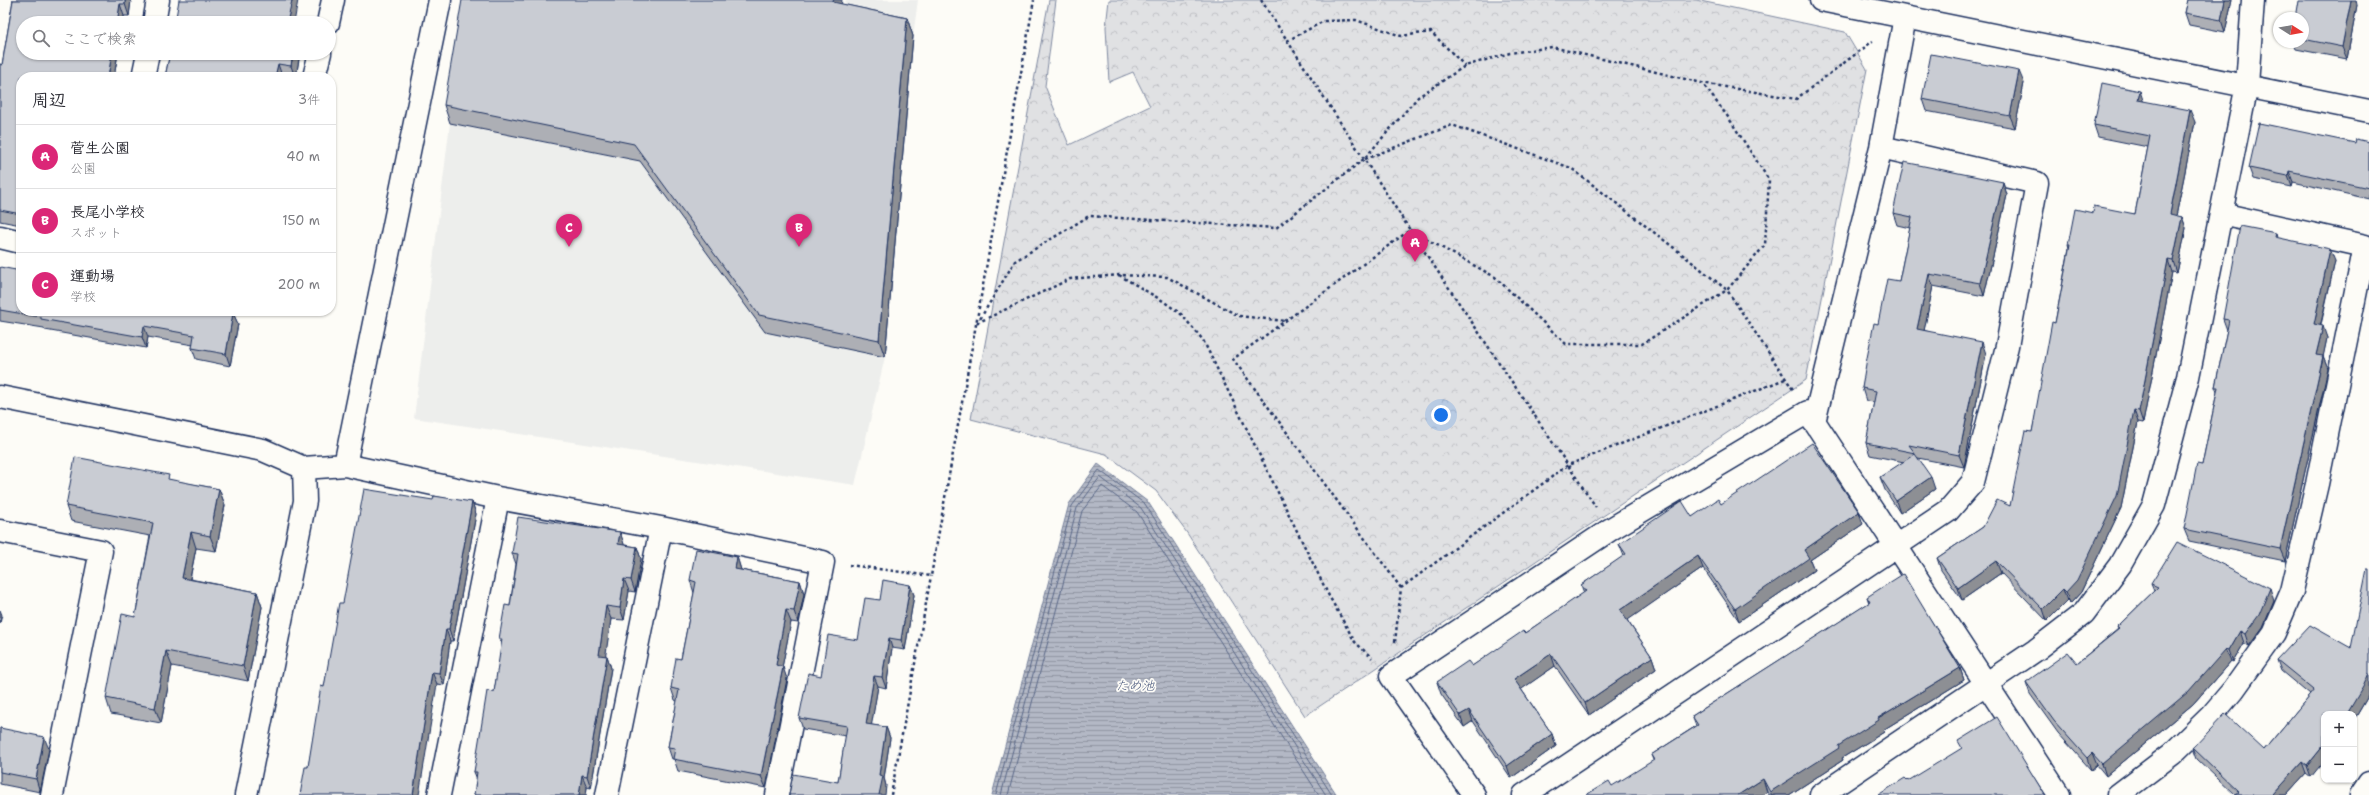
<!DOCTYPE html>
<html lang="ja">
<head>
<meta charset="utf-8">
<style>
	:root { --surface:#fff; --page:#f2f2f3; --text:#2b2b33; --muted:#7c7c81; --line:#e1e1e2; --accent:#db2777 }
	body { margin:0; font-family:"Shantell Sans","Klee One",sans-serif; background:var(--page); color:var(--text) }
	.controls { position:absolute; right:12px; bottom:12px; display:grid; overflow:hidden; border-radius:8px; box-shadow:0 1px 3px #0004 }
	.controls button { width:36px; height:36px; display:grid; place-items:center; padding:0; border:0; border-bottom:1px solid var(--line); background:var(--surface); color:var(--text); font:20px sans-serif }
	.compass { position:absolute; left:2273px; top:12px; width:36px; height:36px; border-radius:50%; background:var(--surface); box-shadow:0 1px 3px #0004; rotate:101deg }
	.you { position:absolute; left:1441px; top:415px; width:14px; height:14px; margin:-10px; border:3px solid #fff; border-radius:50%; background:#1a73e8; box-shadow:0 0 0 6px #1a73e833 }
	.badge { display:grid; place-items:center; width:26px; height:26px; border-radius:50%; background:var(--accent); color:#fff; font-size:13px; font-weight:700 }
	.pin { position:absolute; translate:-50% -33px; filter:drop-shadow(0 1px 2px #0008) }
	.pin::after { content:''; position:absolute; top:21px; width:14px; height:12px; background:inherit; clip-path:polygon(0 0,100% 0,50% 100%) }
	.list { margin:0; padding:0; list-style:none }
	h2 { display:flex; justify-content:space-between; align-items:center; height:52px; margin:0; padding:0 16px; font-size:17px }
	h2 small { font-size:13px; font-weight:400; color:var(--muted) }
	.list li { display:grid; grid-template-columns:26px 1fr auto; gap:12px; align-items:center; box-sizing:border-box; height:64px; padding:0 16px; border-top:1px solid var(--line) }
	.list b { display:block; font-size:15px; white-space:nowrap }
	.list p { margin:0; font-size:13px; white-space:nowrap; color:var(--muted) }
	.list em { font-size:13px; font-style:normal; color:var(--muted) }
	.icon { flex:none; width:22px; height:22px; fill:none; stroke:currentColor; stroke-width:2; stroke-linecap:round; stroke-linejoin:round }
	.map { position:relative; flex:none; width:2369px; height:795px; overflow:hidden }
	.search { position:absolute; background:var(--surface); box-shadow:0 1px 3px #0004; left:16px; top:16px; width:320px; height:44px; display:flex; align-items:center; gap:10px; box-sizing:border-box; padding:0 14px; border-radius:22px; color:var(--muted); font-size:15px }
	.panel { position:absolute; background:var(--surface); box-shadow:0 1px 3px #0004; left:16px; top:72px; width:320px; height:244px; border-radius:16px }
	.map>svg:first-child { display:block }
	.built { fill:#edeeec }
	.forest { fill:url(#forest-crowns); stroke:#7e88a0 }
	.water { fill:url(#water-rules); stroke:#76819c }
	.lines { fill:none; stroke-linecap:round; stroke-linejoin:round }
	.shore { stroke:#586687; stroke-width:1 }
	.minor-casing { stroke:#1b2f5e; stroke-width:25 }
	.path { stroke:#1b2f5e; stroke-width:2.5; stroke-dasharray:3 3; stroke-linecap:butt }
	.minor { stroke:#fdfcf7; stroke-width:22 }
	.wall { fill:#adafb5; stroke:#1b2f5e }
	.shaded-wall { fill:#8d8f94; stroke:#1b2f5e }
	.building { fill:#c9ccd3; stroke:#1b2f5e }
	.labels { text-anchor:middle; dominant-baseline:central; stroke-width:3.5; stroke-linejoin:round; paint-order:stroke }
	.water-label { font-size:13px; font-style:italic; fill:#49587d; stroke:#fdfcf7 }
</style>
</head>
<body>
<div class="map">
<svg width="2369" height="795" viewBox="0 0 2369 795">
	<defs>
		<pattern id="forest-crowns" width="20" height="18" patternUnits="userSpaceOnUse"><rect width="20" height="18" fill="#e0e1e3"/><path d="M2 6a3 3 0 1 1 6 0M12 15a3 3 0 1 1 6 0" fill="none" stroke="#c0c1c5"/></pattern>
		<pattern id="water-rules" width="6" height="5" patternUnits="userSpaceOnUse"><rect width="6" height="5" fill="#b3b8c5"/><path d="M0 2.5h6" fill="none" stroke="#9196a3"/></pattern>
	</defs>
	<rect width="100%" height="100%" fill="#fdfcf7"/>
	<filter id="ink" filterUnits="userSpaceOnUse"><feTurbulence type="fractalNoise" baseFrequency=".025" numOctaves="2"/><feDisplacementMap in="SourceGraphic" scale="8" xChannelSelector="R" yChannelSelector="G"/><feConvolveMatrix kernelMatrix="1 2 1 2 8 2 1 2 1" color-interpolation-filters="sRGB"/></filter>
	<g filter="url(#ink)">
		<path class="built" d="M846,0H918L913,36L839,19Z
			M450,123L640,161L885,357L855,485L414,418Z"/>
		<path class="forest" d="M1049,0H1056L1045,86L1069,145L1150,106L1133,72L1109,82L1106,27L1109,0H1696L1845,32L1867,69L1806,380L1305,716L1187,533L1156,491L1106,454L971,419Z"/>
		<path class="water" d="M1098,464L1148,502L1337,795H992L1069,504Z"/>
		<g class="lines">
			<path class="shore" d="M996,795L1072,506L1099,470L1145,504L1332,795
				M1001,795L1077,508L1100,477L1141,508L1326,795
				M1008,795L1082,511L1102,486L1137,512L1319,795"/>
			<defs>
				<path id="minor" d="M1821,0L2369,111
					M154,23L158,0
					M328,23L333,0
					M143,77L148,53
					M314,77L320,53
					M0,237L21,242
					M0,397L263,450L304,468L345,465L498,498L661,528L823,562L777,795
					M1814,422L1881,147L1905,17
					M345,465L440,0
					M0,531L101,551L52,795
					M246,795L305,501L304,468
					M439,795L498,498
					M607,795L661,528
					M1474,795L1391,676L1611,529L1808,412L2059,795
					M1524,795L1948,511L1973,482L2007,346L2037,183L1881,147
					M1821,795L2036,650L2084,613L2120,565L2154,505L2188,377L2247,85L2253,0
					M2118,795L2172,754L2211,716L2234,689L2274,633L2292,591L2317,484L2365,246L2221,214
					M2361,795L2369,783"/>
			</defs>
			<use href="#minor" class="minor-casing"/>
			<path class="path" d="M1261,0L1410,230L1596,507
				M1287,41L1324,21L1356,20L1401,36L1431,32L1465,66
				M1365,159L1452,125L1571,168L1678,251L1727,290L1794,391
				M1410,230L1495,277L1566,344H1642L1727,290L1765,245L1769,180L1728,117L1703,84
				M1119,275L1163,301L1181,314L1203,340L1329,596L1355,642L1372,658
				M977,323L1070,279L1119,275L1167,277L1239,316L1285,321
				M977,324L1015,261L1089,216L1276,228L1364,159L1418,97L1465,66L1510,53L1552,47L1702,83L1796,99L1873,41
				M849,565L931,576L1034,0
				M1401,588L1233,359L1410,230
				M1395,642L1401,588L1568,465L1785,379
				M891,795L931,576"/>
			<use href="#minor" class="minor"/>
		</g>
		<path class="wall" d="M13,0H131L129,16H124L123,23H23V53H118L114,77H21V225L0,221V64L2,65Z
			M2188,0H2232L2225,32L2189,25L2185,13Z
			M841,4L907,18L913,36L885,357L765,332L640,161L450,123L444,105Z
			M2357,5L2347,59L2296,49L2293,42H2303V18Z
			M170,53H300L296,77H290L282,76V77H165Z
			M2024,83L2015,128L1926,111L1922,99Z
			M2143,101L2195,122L2176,216L2182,217L2186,228L2177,273L2172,272L2143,423L2138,422L2121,508L2081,592L2070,604L2067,601L2047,621L2001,573L1962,600L1941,570L1937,558L1983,527L2010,506L2032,432L2055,323L2069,249L2068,245L2093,213L2135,214L2148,147L2098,137L2094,125Z
			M2369,142V199L2293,182L2292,187L2253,179L2249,168L2355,143Z
			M2003,182L2007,195L1984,296L1933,286L1924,330L1986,354L1964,467L1918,458L1935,489L1900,513L1885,490L1880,477L1904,462L1870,455L1866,443L1874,402L1866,401L1862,388L1878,324L1899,281L1910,228L1897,225L1893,213Z
			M2276,233L2277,238L2335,261L2321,325L2327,338L2323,356L2328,368L2285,561L2189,541L2184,529L2202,465L2217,392L2215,387L2227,330L2223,319Z
			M0,267L21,311L233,313L238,324L230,366L196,359L192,348L193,345L148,337L146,348L45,330L44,328L0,321Z
			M170,480L219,489L225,505L216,551L196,548L190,579L257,592L262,607L248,681L172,666L161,723L111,714L106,698L135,617L150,536L71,521L66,506Z
			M433,500L472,502L476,514L453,641H450L444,685L437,684L308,767L324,687L343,603Z
			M1721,504L1863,524L1810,560L1814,570L1739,621L1703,568L1627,620L1652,657L1656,669L1589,715L1555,666L1521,689L1552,734L1556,746L1511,778L1473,721L1464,727L1441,694L1437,682L1472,666L1525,633L1584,593L1581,585L1624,556L1619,544L1692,517Z
			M620,532L624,545L637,547L641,559L635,592L629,591L624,620L611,619L605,656H607L611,668L591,788L587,787L586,795H474L477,779L474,772L494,692L502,645L499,639L510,606L516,564L512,553Z
			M737,557L741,570L800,581L804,594L798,623L791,622L782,667L787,679L766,788L678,771L674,759H672L668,747L677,701L675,700L671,688L681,659L694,593L690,580Z
			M2151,584L2274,601L2263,627L2249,646L2244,643L2233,662L2231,661L2193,704L2106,776L2097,765L2091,770L2058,733L2030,694L2026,682L2077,663L2118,629L2117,627L2154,591Z
			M910,585L914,595L905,650L892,648L886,688L878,686L871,725L886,727L890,738L884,778L886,786L838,782L846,736L803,729L799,718L821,676L858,640L880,600Z
			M1867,597L1960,668L1964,680L1883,730L1884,732L1842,758L1843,760L1789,795H1769L1767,792L1653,760L1651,755L1696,726L1692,716L1869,603Z
			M2351,648L2367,698L2354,720V714L2311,777L2306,773L2286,795H2235L2197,759L2193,748L2264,750L2310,695L2281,671L2277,660Z
			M0,728L49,749L40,792L0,784Z"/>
		<path class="shaded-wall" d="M125,0H131L129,16L125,4Z
			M292,0H298L294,23H287Z
			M833,0H842L839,19L833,2Z
			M2225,0H2232L2225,32L2221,20Z
			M2351,0H2356L2357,5L2347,59L2342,47Z
			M120,4L124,16L123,23H117Z
			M907,18L913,36L885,357L879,340Z
			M112,53H118L114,77H108Z
			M293,53H300L296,77H295L291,66Z
			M278,64L282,76V77H275Z
			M2019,71L2024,83L2015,128L2010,116Z
			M2140,91L2144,103L2138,100Z
			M2190,110L2195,122L2174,226L2170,214Z
			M2289,171L2293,182L2292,187L2288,176Z
			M2003,182L2007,195L1984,296L1980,283Z
			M2182,217L2186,228L2177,273L2173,261Z
			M2330,249L2335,261L2318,336L2314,324Z
			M2168,260L2172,272L2143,423L2139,411Z
			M1929,274L1933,286L1922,341L1917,329Z
			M233,313L238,324L230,366L226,354Z
			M144,326L148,337L146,348L142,337Z
			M2323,326L2327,338L2321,367L2316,355Z
			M1982,342L1986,354L1964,467L1959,455Z
			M2323,356L2328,368L2285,561L2280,549Z
			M2134,410L2138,422L2121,508L2081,592L2070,604L2066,592Z
			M1931,477L1935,489L1900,513L1896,501Z
			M219,489L225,505L216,551L210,536Z
			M472,502L476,514L453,641L449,629Z
			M1859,512L1863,524L1810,560L1814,570L1739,621L1735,609L1804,550Z
			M191,532L196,548L187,593L182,578Z
			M620,532L624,544L623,556L618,544Z
			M637,547L641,559L635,592L631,580Z
			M1698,556L1703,568L1625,622L1620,610Z
			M737,557L741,570L739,581L735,569Z
			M1996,561L2001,573L1962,600L1958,588Z
			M624,579L629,591L624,620L620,608Z
			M800,581L804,594L798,623L794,611Z
			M910,585L914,595L905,650L901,640Z
			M2270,588L2274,601L2263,627L2249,646L2245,634Z
			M2063,589L2067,601L2047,621L2043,609Z
			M257,592L262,607L248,681L243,666Z
			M606,606L611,619L604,667L599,655Z
			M0,610L2,615L0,623Z
			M786,610L791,622L780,678L776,665Z
			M446,629L450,641L444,685L439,673Z
			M2240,631L2244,643L2233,662L2229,650Z
			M889,638L892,648L886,688L882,677Z
			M2226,649L2231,661L2193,704L2106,776L2102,764Z
			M166,651L172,666L161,723L155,708Z
			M1551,654L1555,666L1519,691L1514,679Z
			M607,656L611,668L591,788L587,776Z
			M1652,657L1656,669L1589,715L1585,703Z
			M783,667L787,679L766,788L761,776Z
			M1960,668L1964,680L1883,730L1884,732L1842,758L1843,760L1789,795H1772L1770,792L1878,718Z
			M432,672L437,684L419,795H413Z
			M2369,673V693L2367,698L2354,720V714H2347Z
			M874,676L878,686L870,734L866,724Z
			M1469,710L1473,721L1464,727L1460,715Z
			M886,727L890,738L884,778L886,786L885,795H879V775Z
			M1552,734L1556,746L1511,778L1507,766Z
			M44,737L49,749L40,792L36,779Z
			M2324,745V761L2311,777L2307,766Z
			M2092,753L2097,765L2091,770L2087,758Z
			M2302,762L2306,773L2286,795H2272Z
			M582,775L587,787L586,795H579Z
			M1763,779L1767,792L1762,795H1738Z"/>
		<path class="building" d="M13,0H125V4H120L117,23H23V53H112L108,77H21V214L0,210V64L2,65Z
			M179,0H292L287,23H175Z
			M462,0H833V2L907,18L879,340L759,315L634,144L444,105Z
			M2188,0H2225L2221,20L2185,13Z
			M2298,0H2351L2342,47L2303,39V18H2295Z
			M170,53H293L291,66L278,64L275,77H165Z
			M1931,54L2019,71L2010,116L1922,99Z
			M2102,83L2140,91L2138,100L2190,110L2170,214L2182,217L2173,261L2168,260L2139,411L2134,410L2117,496L2077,580L2066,592L2063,589L2043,609L1996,561L1958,588L1937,558L1983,527L1997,500L2010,506L2025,431L2032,432L2052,322L2055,323L2070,245H2068L2075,209L2093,213L2094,206L2135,214L2150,136L2094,125Z
			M2259,123L2355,143L2356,139L2369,142V188L2289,171L2288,176L2249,168Z
			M1904,162L2003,182L1980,283L1929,274L1917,329L1982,342L1959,455L1909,445L1915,453L1866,443L1876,391L1862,388L1867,358L1874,323L1878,324L1887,279L1899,281L1912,217L1893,213Z
			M2240,226L2276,233L2275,237L2330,249L2314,324L2323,326L2316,355L2323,356L2280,549L2184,529L2197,464L2202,465L2218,387H2215L2229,320L2223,319Z
			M0,267L21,271V311H223L233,313L226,354L192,348L194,335L144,326L142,337L41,319V317L0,310Z
			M1812,443L1859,512L1804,550L1809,558L1735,609L1698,556L1620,610L1652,657L1585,703L1551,654L1514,679L1552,734L1507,766L1469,710L1460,715L1437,682L1468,661L1472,666L1523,631L1525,633L1586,591L1581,585L1626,554L1619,544L1682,501L1692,517L1718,499L1721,504Z
			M1915,454L1931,477L1896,501L1880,477Z
			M75,457L169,475L168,479L219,489L210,536L191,532L182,578L257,592L243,666L166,651L155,708L106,698L122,614L135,617L153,523L66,506Z
			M364,489L433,500L434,496L472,502L449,629H446L439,673L432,672L413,795H300L305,767H308L321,686L324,687L339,603H343Z
			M518,517L620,532L618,544L637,547L631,580L624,579L620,608L606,606L599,655L607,656L587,776L582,775L579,795H474L477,772H474L487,691L494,692L502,639H499L505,605L510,606L518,554L512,553Z
			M2177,542L2270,588L2259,615L2245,634L2240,631L2229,650L2226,649L2188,692L2102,764L2092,753L2087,758L2054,721L2026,682L2068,652L2077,663L2119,629L2117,627L2158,587L2151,584Z
			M696,549L737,557L735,569L800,581L794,611L786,610L776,665L783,667L761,776L673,759L675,748L668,747L679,690L671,688L676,658L681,659L696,582L690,580Z
			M2367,569H2369V673L2363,687L2347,714H2324V745L2307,766L2302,762L2272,795H2235L2239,792L2193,748L2225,714L2264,750L2314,690L2277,660L2310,625L2351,648Z
			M1903,574L1960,668L1878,718L1879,720L1838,746L1839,748L1770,792L1763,779L1738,795H1586L1609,781L1612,786L1654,760L1651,755L1698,725L1692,716L1870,602L1867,597Z
			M883,580L910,585L901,640L889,638L882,677L874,676L866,724L886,727L879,775L883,776L879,795H789L793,774L838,782L847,726L799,718L808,673L821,676L828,635L858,640L865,598L880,600Z
			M1997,717L2045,795H1878L1905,778L1908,781L1962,748L1958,741Z
			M0,728L44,737L36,779L0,772Z"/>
	</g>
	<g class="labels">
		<g class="water-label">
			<text x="1135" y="685">ため池</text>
		</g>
	</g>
</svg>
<div class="controls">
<button>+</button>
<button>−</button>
</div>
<svg class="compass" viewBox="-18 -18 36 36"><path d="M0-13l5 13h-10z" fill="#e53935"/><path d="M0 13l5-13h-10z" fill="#7c7c81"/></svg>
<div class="you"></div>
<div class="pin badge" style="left:1415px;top:262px">A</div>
<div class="pin badge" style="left:799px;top:247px">B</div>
<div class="pin badge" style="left:569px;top:247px">C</div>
<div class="search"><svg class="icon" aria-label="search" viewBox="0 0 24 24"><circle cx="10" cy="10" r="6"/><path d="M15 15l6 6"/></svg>ここで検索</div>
<section class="panel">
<h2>周辺<small>3件</small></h2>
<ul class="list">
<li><span class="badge">A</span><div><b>菅生公園</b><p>公園</p></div><em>40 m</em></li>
<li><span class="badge">B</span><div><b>長尾小学校</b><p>スポット</p></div><em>150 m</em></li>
<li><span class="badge">C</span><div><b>運動場</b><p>学校</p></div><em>200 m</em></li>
</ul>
</section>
</div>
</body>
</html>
